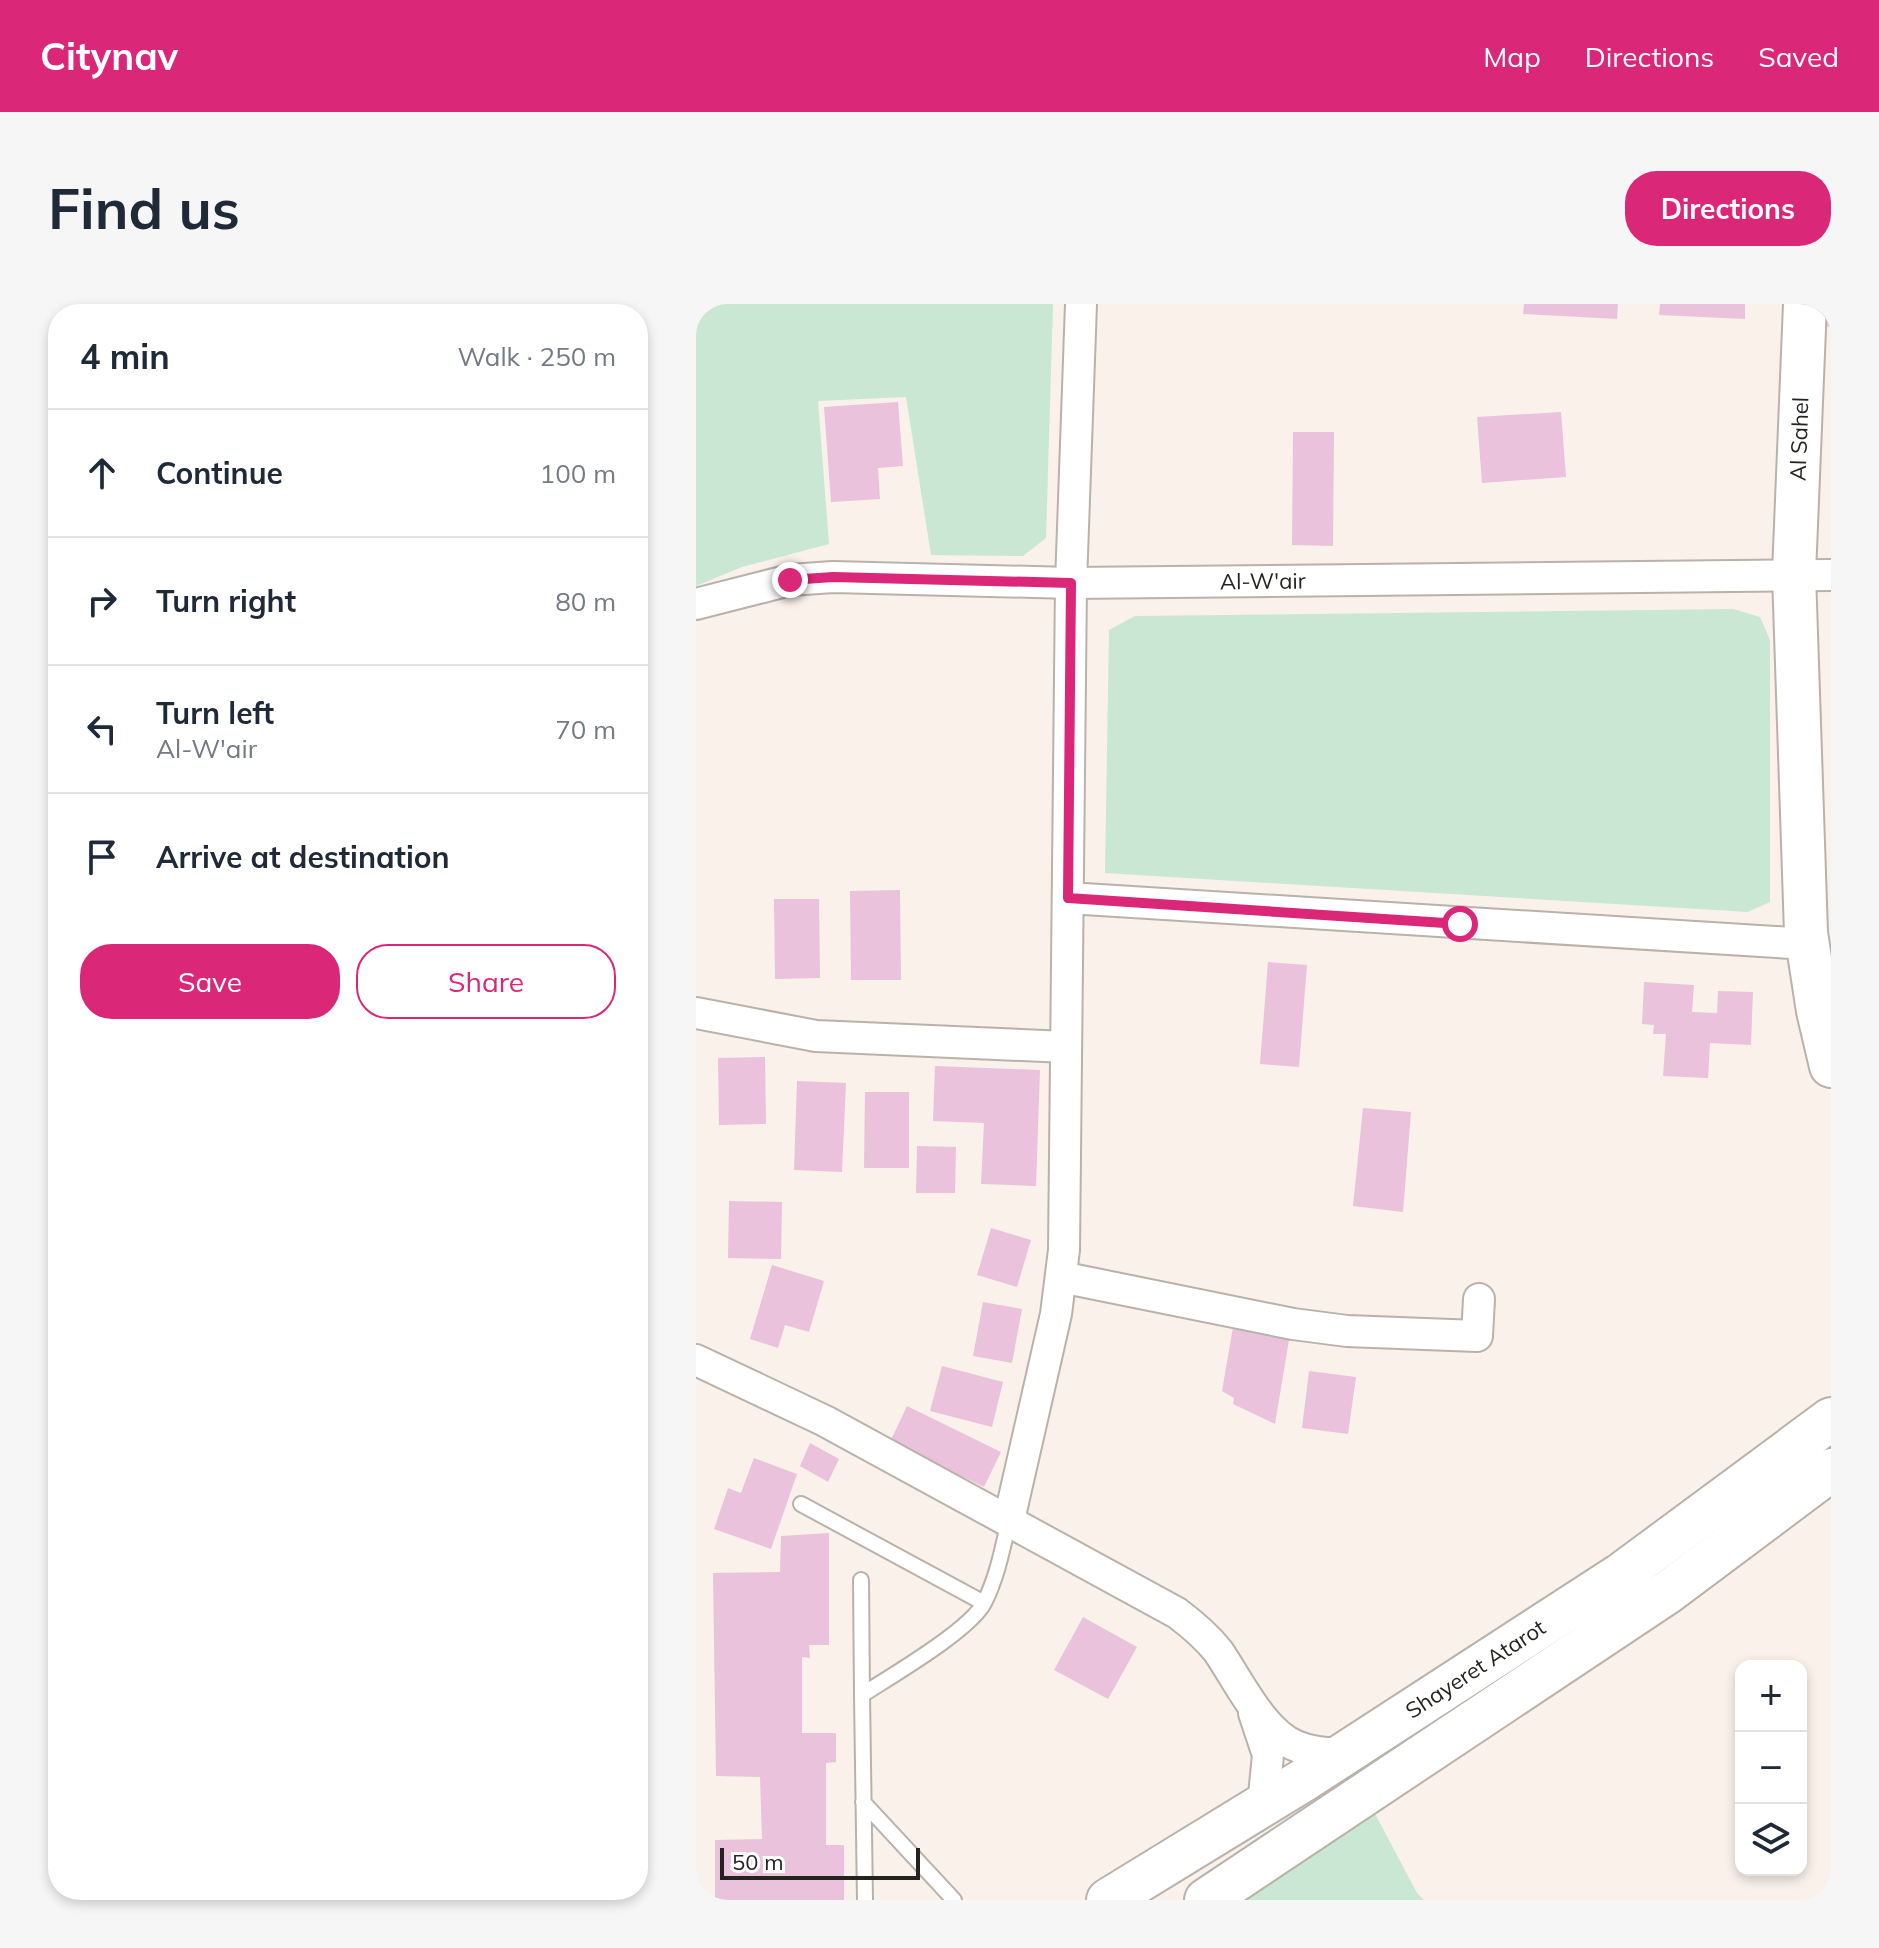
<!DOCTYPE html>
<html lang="en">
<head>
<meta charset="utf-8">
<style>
	:root { --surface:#fff; --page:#f6f6f7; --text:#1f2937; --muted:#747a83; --line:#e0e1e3; --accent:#db2777 }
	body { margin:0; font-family:Mulish,sans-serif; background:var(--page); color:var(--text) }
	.controls { position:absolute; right:24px; bottom:24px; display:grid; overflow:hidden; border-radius:16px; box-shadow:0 4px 12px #0003 }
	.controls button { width:72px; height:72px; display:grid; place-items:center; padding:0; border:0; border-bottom:2px solid var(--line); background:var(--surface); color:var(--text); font:40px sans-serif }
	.scale { position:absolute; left:24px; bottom:20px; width:200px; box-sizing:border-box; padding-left:8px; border:4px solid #252320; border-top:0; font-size:22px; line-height:28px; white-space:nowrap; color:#252320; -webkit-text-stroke:6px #fff; paint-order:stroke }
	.stop { position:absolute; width:24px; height:24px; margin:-18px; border:6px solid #db2777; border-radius:50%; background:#fff }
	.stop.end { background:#db2777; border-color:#fff; box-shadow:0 2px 8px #0008 }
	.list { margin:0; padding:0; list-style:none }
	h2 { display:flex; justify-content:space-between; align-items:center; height:104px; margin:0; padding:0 32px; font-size:34px }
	h2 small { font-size:26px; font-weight:400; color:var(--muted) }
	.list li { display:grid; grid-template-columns:52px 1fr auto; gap:24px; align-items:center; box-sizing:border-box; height:128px; padding:0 32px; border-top:2px solid var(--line) }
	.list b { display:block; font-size:30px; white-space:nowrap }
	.list p { margin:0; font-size:26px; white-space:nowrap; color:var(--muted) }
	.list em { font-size:26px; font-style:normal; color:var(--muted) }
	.actions { display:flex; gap:16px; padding:24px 32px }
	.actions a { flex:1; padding:18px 0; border:2px solid var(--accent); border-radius:32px; text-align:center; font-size:28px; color:var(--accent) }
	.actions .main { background:var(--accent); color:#fff }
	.icon { flex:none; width:44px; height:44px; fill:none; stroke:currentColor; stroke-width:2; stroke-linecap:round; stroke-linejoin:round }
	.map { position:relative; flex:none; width:1135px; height:1596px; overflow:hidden; border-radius:32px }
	header { display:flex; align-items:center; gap:48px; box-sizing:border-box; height:112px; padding:0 40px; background:var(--accent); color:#fff }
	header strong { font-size:38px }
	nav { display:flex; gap:44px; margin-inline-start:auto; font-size:28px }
	.intro { display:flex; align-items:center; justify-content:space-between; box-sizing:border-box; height:192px; padding:0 48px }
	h1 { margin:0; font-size:56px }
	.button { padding:20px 36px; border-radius:32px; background:var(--accent); color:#fff; font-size:28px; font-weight:700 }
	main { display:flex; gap:48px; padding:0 48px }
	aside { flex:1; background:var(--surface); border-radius:32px; box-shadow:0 4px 12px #0003 }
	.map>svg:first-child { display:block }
	.green { fill:#c9e7d3 }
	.building { fill:#eac2dc }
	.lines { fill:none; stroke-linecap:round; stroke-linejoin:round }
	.lane-casing { stroke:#b9b2ab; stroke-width:18 }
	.street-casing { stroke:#b9b2ab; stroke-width:34 }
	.secondary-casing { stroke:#b9b2ab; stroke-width:46 }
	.lane { stroke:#fff; stroke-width:14 }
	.street { stroke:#fff; stroke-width:30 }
	.secondary { stroke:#fff; stroke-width:42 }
	.route { stroke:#db2777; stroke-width:10 }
	.labels { text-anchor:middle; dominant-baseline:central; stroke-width:8; stroke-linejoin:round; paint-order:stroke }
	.street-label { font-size:22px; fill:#252320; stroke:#fff }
</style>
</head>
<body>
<header>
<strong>Citynav</strong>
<nav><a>Map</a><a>Directions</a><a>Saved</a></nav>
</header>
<div class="intro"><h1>Find us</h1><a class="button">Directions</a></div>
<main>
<aside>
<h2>4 min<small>Walk · 250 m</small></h2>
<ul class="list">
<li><svg class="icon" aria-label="ahead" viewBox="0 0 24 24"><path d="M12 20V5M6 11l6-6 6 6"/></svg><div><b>Continue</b></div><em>100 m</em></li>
<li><svg class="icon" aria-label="right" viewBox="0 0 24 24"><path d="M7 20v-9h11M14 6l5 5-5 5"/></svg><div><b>Turn right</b></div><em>80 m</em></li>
<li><svg class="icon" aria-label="left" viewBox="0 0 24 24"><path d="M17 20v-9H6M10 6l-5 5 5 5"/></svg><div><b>Turn left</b><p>Al-W'air</p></div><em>70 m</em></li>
<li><svg class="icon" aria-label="arrive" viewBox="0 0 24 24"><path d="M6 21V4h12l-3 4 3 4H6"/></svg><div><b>Arrive at destination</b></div></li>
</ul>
<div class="actions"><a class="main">Save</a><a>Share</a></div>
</aside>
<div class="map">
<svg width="1135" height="1596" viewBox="0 0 1135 1596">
	<rect width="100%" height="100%" fill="#f9f1ea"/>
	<path class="green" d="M0,0H357L350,234L327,252L235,251L210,93L122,97L133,240L46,263L0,282Z
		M1037,305L1064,313L1074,336V598L1052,608L409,569L413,326L439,312Z
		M676,1504L721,1589L728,1596H549Z"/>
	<path class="building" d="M828,0H922L921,15L827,10Z
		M964,0H1049V15L963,11Z
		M1121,0H1135V23L1120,22Z
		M202,98L207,162L182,164L184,195L135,198L128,103Z
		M865,108L870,173L786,179L781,113Z
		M597,128H638L637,242L596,241Z
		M204,586L205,676H155L154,587Z
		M78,595H123L124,674L79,675Z
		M572,658L611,661L603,763L564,760Z
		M948,678L998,681L996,708L1021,709L1022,687L1057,688L1055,741L1014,739L1012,774L967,772L970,730H957L958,721L946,720Z
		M69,753L70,820L23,821L22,754Z
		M239,762L344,766L340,882L285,880L288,819L237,817Z
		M101,777L150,779L146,868L98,866Z
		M169,788H213V864H168Z
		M667,804L715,808L707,908L657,902Z
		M221,842L260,843L259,889H220Z
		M33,897L86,898L85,955L32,954Z
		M295,924L335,936L321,983L281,971Z
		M76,961L128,977L113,1028L89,1021L82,1044L54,1035Z
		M287,998L326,1005L316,1059L277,1052Z
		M537,1023L593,1036L579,1120L537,1100L538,1094L526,1087Z
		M246,1062L307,1078L296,1123L234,1107Z
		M613,1067L660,1073L652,1130L606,1124Z
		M211,1102L305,1148L288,1183L194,1138Z
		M114,1139L143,1155L132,1178L104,1162Z
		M58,1154L101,1170L75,1245L18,1225L32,1184L45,1189Z
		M133,1229V1341H113L114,1354L106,1353V1429H140V1458L130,1459V1541H148V1596H19V1536L66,1535L64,1473L20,1472L17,1269L84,1268L85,1232Z
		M387,1313L441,1343L412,1395L358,1366Z"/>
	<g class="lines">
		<defs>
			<path id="lane" d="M105,1200L288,1299
				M165,1276L166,1391
				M167,1498L258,1596
				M169,1596L166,1391C195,1372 273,1327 288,1299C301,1274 307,1243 313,1216"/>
			<g id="street">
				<path id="s1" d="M0,300L94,276L137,273L375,279L1135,271"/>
				<path d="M372,594L1112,640"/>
				<path d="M0,709L120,732L370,743"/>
				<path d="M365,973L597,1020L651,1027L781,1032L783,995"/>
				<path d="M0,1056L129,1117L481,1309C497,1321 510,1332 522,1347C542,1376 566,1428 600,1442C616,1449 632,1449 649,1450"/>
				<path d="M313,1216L360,1010L368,946L375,279L385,0"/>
				<path d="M558,1409L572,1451L567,1501"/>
			</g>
			<g id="secondary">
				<path d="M1109,0L1098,270L1110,629L1122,707L1135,762"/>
				<path id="s2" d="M412,1596L611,1474L927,1269L1135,1115"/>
				<path d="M510,1596L972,1288L1135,1166"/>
			</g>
		</defs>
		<use href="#lane" class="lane-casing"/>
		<use href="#street" class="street-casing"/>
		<use href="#secondary" class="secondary-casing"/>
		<use href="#lane" class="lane"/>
		<use href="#street" class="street"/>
		<use href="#secondary" class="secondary"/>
	</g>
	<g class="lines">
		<path class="route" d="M94,276L137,273L375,279L372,594L764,620"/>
	</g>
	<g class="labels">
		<g class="street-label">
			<text transform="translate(1103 135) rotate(-88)">Al Sahel</text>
			<text stroke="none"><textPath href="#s1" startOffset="570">Al-W'air</textPath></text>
			<text stroke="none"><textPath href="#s2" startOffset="434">Shayeret Atarot</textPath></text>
		</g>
	</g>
</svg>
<div class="controls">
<button>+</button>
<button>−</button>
<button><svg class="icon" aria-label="layers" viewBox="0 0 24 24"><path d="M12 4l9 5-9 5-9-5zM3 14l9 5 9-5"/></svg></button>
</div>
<div class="scale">50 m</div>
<div class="stop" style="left:764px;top:620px"></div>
<div class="stop end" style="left:94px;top:276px"></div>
</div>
</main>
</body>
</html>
